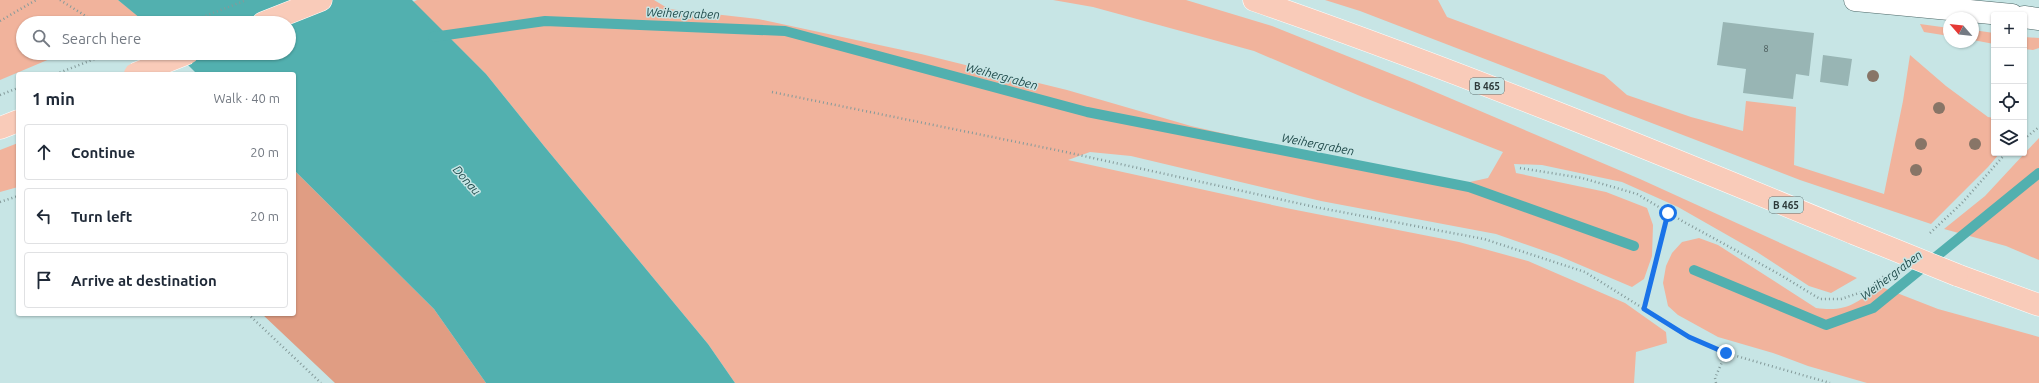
<!DOCTYPE html>
<html lang="en">
<head>
<meta charset="utf-8">
<style>
	:root { --surface:#fff; --page:#f6f6f7; --text:#1f2937; --muted:#747a83; --line:#e0e1e3 }
	body { margin:0; font-family:Ubuntu,sans-serif; background:var(--page); color:var(--text) }
	.controls { position:absolute; right:12px; top:12px; display:grid; overflow:hidden; border-radius:4px; box-shadow:0 1px 3px #0004 }
	.controls button { width:36px; height:36px; display:grid; place-items:center; padding:0; border:0; border-bottom:1px solid var(--line); background:var(--surface); color:var(--text); font:20px sans-serif }
	.compass { position:absolute; left:1943px; top:12px; width:36px; height:36px; border-radius:50%; background:var(--surface); box-shadow:0 1px 3px #0004; rotate:298deg }
	.stop { position:absolute; width:12px; height:12px; margin:-9px; border:3px solid #1a73e8; border-radius:50%; background:#fff }
	.stop.end { background:#1a73e8; border-color:#fff; box-shadow:0 1px 4px #0008 }
	.list { margin:0; padding:0; list-style:none }
	h2 { display:flex; justify-content:space-between; align-items:center; height:52px; margin:0; padding:0 16px; font-size:17px }
	h2 small { font-size:13px; font-weight:400; color:var(--muted) }
	.list li { display:grid; grid-template-columns:26px 1fr auto; gap:12px; align-items:center; box-sizing:border-box; height:56px; margin:0 8px 8px; padding:0 8px; border:1px solid var(--line); border-radius:4px }
	.list b { display:block; font-size:15px; white-space:nowrap }
	.list em { font-size:13px; font-style:normal; color:var(--muted) }
	.icon { flex:none; width:22px; height:22px; fill:none; stroke:currentColor; stroke-width:2; stroke-linecap:round; stroke-linejoin:round }
	.map { position:relative; flex:none; width:2039px; height:383px; overflow:hidden }
	.search { position:absolute; background:var(--surface); box-shadow:0 1px 3px #0004; left:16px; top:16px; width:280px; height:44px; display:flex; align-items:center; gap:10px; box-sizing:border-box; padding:0 14px; border-radius:22px; color:var(--muted); font-size:15px }
	.panel { position:absolute; background:var(--surface); box-shadow:0 1px 3px #0004; left:16px; top:72px; width:280px; height:244px; border-radius:4px }
	.map>svg:first-child { display:block }
	.green { fill:#f1b39c }
	.forest { fill:#e09d83 }
	.water { fill:#52b0af }
	.lines { fill:none; stroke-linecap:round; stroke-linejoin:round }
	.stream { stroke:#52b0af; stroke-width:10 }
	.building { fill:#98b5b4 }
	.minor-casing { stroke:#4b6666; stroke-width:23 }
	.major-casing { stroke:#fff; stroke-width:23 }
	.path { stroke:#849a9a; stroke-width:2.5; stroke-dasharray:1 3; stroke-linecap:butt }
	.minor { stroke:#fff; stroke-width:22 }
	.major { stroke:#f9cbb9; stroke-width:22 }
	.major-bridge-casing { stroke:#fff; stroke-width:23; stroke-linecap:butt }
	.major-bridge { stroke:#f9cbb9; stroke-width:22 }
	.tree { fill:#887567 }
	.route { stroke:#1a73e8; stroke-width:5 }
	.labels { text-anchor:middle; dominant-baseline:central; stroke-width:3; stroke-linejoin:round; paint-order:stroke }
	.number-label { font-size:9px; fill:#485858 }
	.shield { fill:#c7e5e5; stroke:#5b6d6d; stroke-width:1 }
	.shield-label { font-size:10px; font-weight:bold; fill:#2d3939 }
	.water-label { font-size:12px; font-style:italic; fill:#1f4a4a; stroke:#c7e5e5 }
</style>
</head>
<body>
<div class="map">
<svg width="2039" height="383" viewBox="0 0 2039 383">
	<rect width="100%" height="100%" fill="#c7e5e5"/>
	<path class="green" d="M0,0H118L142,19L132,23H23V53H64L0,80Z
		M417,0H654L669,9L758,19L921,54L1067,90L1191,126L1452,186L1488,178L1503,152L1360,96L1254,51L1093,7L1053,0H1186L1272,26L1412,82L1640,179L1857,278L1831,293L1809,286L1757,252L1678,207L1622,182L1542,165L1514,164L1516,173L1606,192L1647,208L1653,225L1652,256L1644,279L1632,287L1559,256L1496,234L1321,201L1131,156L1090,152L1068,160L1291,209L1459,242L1528,261L1625,303L1666,332L1667,343L1636,352L1634,383H735L708,344L544,146L486,74L413,2Z
		M1325,0H1438L1447,17L1604,75L1627,95L1691,117L1743,131L1746,101L1796,107L1794,165L1884,194L1903,101L1910,55L1946,86L1988,117L1994,118V153H2000L1988,167L1931,224L1800,180L1360,11Z
		M1920,24L1949,28V36L1924,32Z
		M1973,30L1994,33V44L1973,40Z
		M2024,37L2039,38V48L2033,50L2024,49Z
		M2039,138V260L2006,246L1944,229L1985,196Z
		M18,143V187L0,192V150Z
		M1699,238L1718,245L1816,308C1846,312 1856,304 1879,286L1938,309L2039,337V383H1867L1808,366L1773,353L1718,337L1678,315L1668,306L1663,283L1666,266L1672,253L1682,242Z"/>
	<path class="forest" d="M294,170L434,309L486,383H335L262,314H294Z"/>
	<path class="water" d="M118,0H412L486,74L544,146L708,344L735,383H486L434,309L294,170V74H197L176,53H289V23H146Z"/>
	<g class="lines">
		<path class="stream" d="M433,37L545,21L785,31L1087,112L1469,187L1634,246
			M1694,270L1826,325L1873,308L2039,173"/>
	</g>
	<path class="building" d="M1723,22L1814,33L1809,76L1796,74L1793,99L1743,93L1746,69L1717,65Z
		M1823,55L1852,59L1848,86L1820,82Z"/>
	<g class="lines">
		<defs>
			<path id="minor" d="M1855,0L2012,15
				M2024,17L2039,19"/>
			<path id="major" d="M1254,0C1456,70 1655,151 1853,233
				M263,23L321,0
				M0,128L18,121
				M1957,275L2039,305"/>
		</defs>
		<use href="#minor" class="minor-casing"/>
		<use href="#major" class="major-casing"/>
		<path class="path" d="M60,0L97,23
			M0,21L36,0
			M187,23L244,1
			M56,74L110,53
			M772,92L1061,151L1315,207L1484,239L1585,272L1689,337L1726,353L1830,383
			M0,95L18,88
			M2024,139L2039,127
			M1520,168L1582,178L1637,194L1684,222L1779,274L1820,299H1841L1868,290L1884,276
			M0,202L18,196
			M1930,233L1962,203L2006,153
			M1645,309L1668,213
			M248,314L321,383
			M1716,383L1715,378L1726,353"/>
		<use href="#minor" class="minor"/>
		<use href="#major" class="major"/>
		<defs>
			<path id="major-bridge" d="M135,74L188,53
				M1853,233L1957,275"/>
		</defs>
		<use href="#major-bridge" class="major-bridge-casing"/>
		<use href="#major-bridge" class="major-bridge"/>
	</g>
	<g class="tree">
		<circle cx="1873" cy="76" r="6"/>
		<circle cx="1939" cy="108" r="6"/>
		<circle cx="1921" cy="144" r="6"/>
		<circle cx="1975" cy="144" r="6"/>
		<circle cx="1916" cy="170" r="6"/>
	</g>
	<g class="lines">
		<path class="route" d="M1668,213L1644,309L1689,337L1726,353"/>
	</g>
	<g class="labels">
		<g class="number-label">
			<text x="1766" y="49">8</text>
		</g>
		<g class="shield">
			<rect x="1470" y="78" width="34" height="16" rx="3"/>
			<rect x="1769" y="197" width="34" height="16" rx="3"/>
		</g>
		<g class="shield-label">
			<text x="1487" y="86">B 465</text>
			<text x="1786" y="205">B 465</text>
		</g>
		<g class="water-label">
			<text transform="translate(683 13) rotate(2)">Weihergraben</text>
			<text transform="translate(1002 76) rotate(15)">Weihergraben</text>
			<text transform="translate(1318 144) rotate(11)">Weihergraben</text>
			<text transform="translate(467 180) rotate(49)">Donau</text>
			<text transform="translate(1891 275) rotate(-37)">Weihergraben</text>
		</g>
	</g>
</svg>
<div class="controls">
<button>+</button>
<button>−</button>
<button><svg class="icon" aria-label="locate" viewBox="0 0 24 24"><circle cx="12" cy="12" r="6"/><path d="M12 2v4M12 18v4M2 12h4M18 12h4"/></svg></button>
<button><svg class="icon" aria-label="layers" viewBox="0 0 24 24"><path d="M12 4l9 5-9 5-9-5zM3 14l9 5 9-5"/></svg></button>
</div>
<svg class="compass" viewBox="-18 -18 36 36"><path d="M0-13l5 13h-10z" fill="#e53935"/><path d="M0 13l5-13h-10z" fill="#747a83"/></svg>
<div class="stop" style="left:1668px;top:213px"></div>
<div class="stop end" style="left:1726px;top:353px"></div>
<div class="search"><svg class="icon" aria-label="search" viewBox="0 0 24 24"><circle cx="10" cy="10" r="6"/><path d="M15 15l6 6"/></svg>Search here</div>
<section class="panel">
<h2>1 min<small>Walk · 40 m</small></h2>
<ul class="list">
<li><svg class="icon" aria-label="ahead" viewBox="0 0 24 24"><path d="M12 20V5M6 11l6-6 6 6"/></svg><div><b>Continue</b></div><em>20 m</em></li>
<li><svg class="icon" aria-label="left" viewBox="0 0 24 24"><path d="M17 20v-9H6M10 6l-5 5 5 5"/></svg><div><b>Turn left</b></div><em>20 m</em></li>
<li><svg class="icon" aria-label="arrive" viewBox="0 0 24 24"><path d="M6 21V4h12l-3 4 3 4H6"/></svg><div><b>Arrive at destination</b></div></li>
</ul>
</section>
</div>
</body>
</html>
